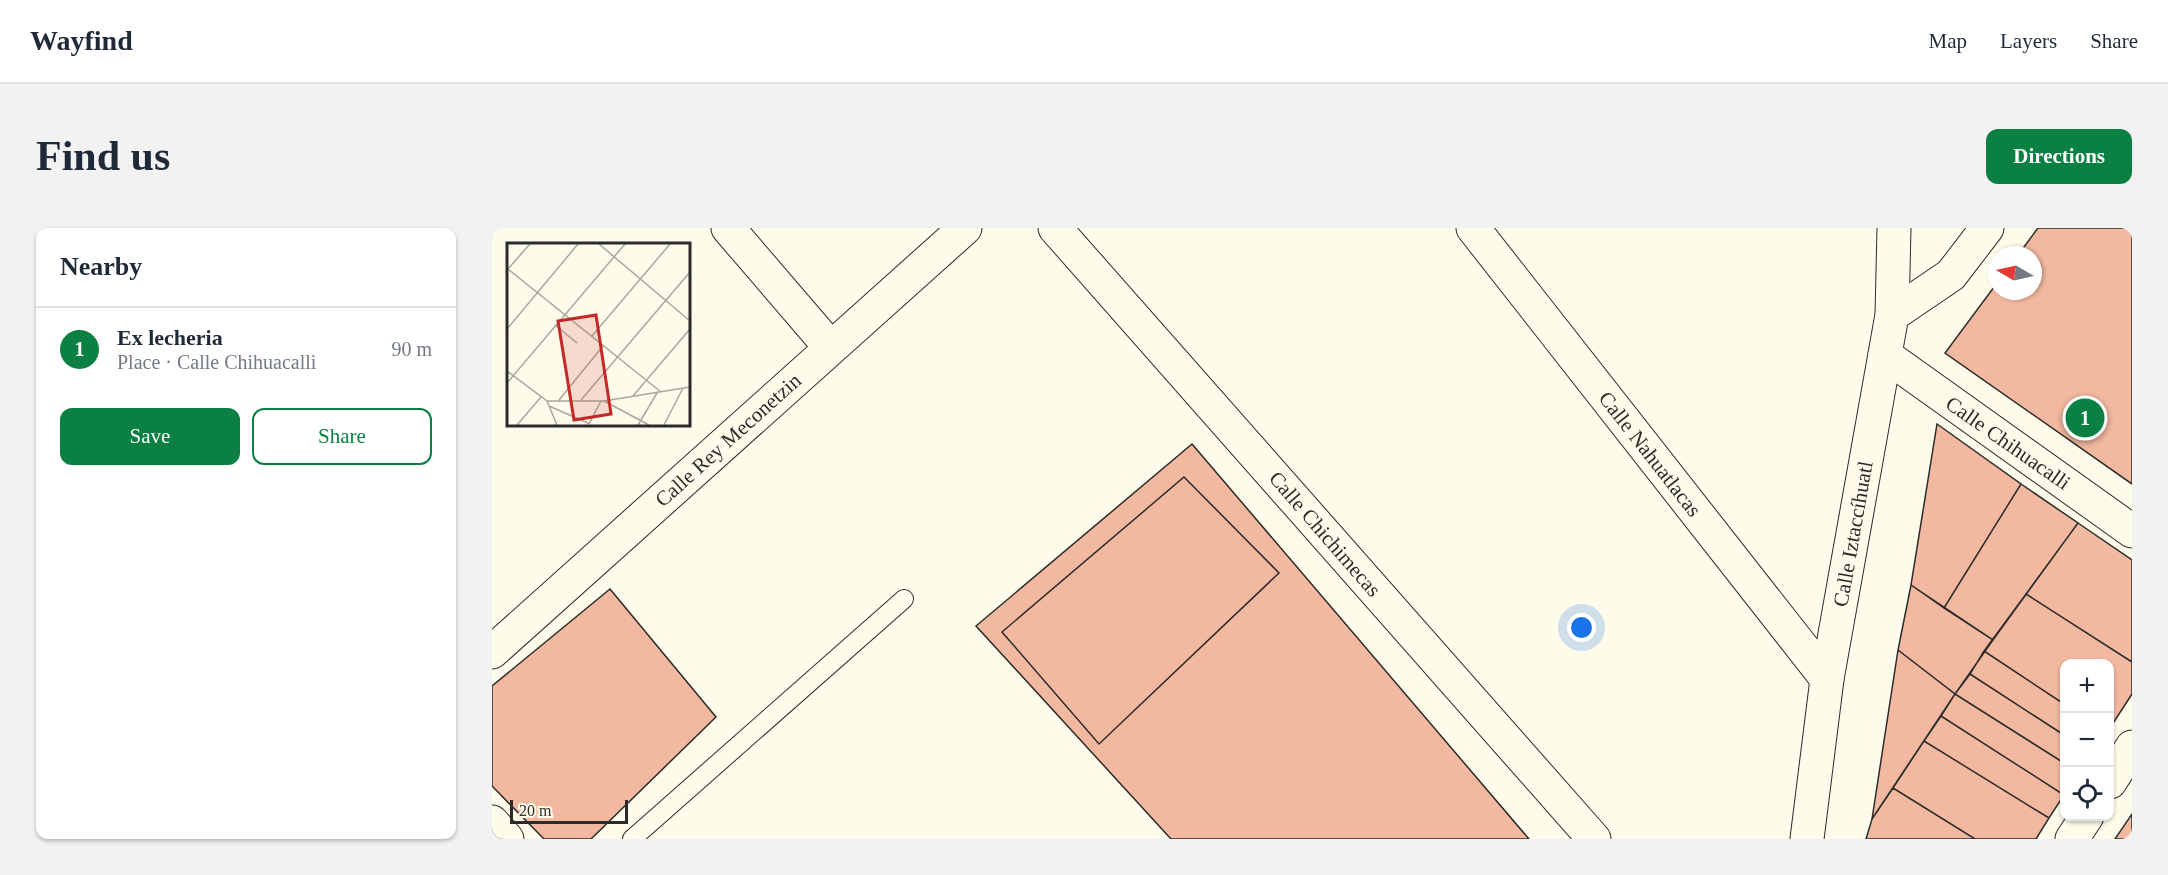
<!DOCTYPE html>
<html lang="en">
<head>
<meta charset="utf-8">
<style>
	:root { --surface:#fff; --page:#f2f2f3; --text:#1f2937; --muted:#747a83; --line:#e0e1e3; --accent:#0b8043 }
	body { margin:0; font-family:"Times New Roman",serif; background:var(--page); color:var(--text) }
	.controls { position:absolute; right:18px; bottom:18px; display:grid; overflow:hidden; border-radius:12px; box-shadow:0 2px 4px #0004 }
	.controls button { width:54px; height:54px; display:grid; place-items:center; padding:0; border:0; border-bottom:2px solid var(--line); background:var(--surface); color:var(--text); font:30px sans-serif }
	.compass { position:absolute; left:1496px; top:18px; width:54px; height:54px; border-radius:50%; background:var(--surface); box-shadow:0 2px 4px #0004; rotate:279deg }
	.scale { position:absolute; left:18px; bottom:15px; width:118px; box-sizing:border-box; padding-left:6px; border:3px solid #2b2b2b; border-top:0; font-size:16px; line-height:21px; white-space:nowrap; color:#2b2b2b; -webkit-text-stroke:4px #fdfbea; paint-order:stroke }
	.you { position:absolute; left:1090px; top:400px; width:21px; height:21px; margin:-15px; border:4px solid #fff; border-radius:50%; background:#1a73e8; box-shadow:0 0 0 9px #1a73e833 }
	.badge { display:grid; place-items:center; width:39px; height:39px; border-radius:50%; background:var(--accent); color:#fff; font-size:20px; font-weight:700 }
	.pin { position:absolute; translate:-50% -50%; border:3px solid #fff; box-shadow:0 2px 6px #0006 }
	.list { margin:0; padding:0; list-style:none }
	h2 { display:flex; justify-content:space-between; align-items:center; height:78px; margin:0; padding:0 24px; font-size:26px }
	h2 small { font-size:20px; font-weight:400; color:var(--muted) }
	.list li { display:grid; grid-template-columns:39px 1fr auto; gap:18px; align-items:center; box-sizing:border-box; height:84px; padding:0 24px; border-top:2px solid var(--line) }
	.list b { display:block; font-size:22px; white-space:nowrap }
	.list p { margin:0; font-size:20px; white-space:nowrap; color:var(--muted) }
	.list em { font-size:20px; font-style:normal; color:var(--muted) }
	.actions { display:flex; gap:12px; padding:18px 24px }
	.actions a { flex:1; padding:14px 0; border:2px solid var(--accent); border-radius:12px; text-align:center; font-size:21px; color:var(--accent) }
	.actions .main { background:var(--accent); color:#fff }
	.icon { flex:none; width:33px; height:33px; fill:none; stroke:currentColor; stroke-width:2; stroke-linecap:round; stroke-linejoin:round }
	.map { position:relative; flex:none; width:1640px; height:611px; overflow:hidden; border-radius:12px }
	header { display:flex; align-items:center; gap:36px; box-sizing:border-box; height:84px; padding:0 30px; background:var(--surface); border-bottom:2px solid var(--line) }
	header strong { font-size:28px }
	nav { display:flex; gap:33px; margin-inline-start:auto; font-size:21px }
	.intro { display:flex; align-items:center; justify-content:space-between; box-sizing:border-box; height:144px; padding:0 36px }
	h1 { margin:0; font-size:42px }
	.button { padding:15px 27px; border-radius:12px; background:var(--accent); color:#fff; font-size:21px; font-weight:700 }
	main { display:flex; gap:36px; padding:0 36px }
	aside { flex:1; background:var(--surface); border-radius:12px; box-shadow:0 2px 4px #0004 }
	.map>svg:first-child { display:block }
	.building { fill:#f2b8a0; stroke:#2b2b2b; stroke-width:1.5 }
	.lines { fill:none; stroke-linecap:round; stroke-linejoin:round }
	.lane-casing { stroke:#2b2b2b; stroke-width:20 }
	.street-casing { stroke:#2b2b2b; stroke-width:35 }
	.secondary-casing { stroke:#2b2b2b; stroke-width:35 }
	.lane { stroke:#fdfbea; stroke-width:18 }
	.street { stroke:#fdfbea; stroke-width:33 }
	.secondary { stroke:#fdfbea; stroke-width:33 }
	.labels { text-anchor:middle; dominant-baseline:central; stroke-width:4.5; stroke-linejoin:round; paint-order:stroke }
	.street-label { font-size:21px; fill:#2b2b2b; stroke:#fdfbea }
	.inset-road { fill:none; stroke:#a9a89e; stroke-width:1.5 }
	.view { fill:#c62828; fill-opacity:0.15; stroke:#c62828; stroke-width:3 }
	.inset-edge { fill:none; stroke:#2b2b2b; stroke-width:3 }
</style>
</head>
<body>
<header>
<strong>Wayfind</strong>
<nav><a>Map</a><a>Layers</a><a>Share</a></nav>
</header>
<div class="intro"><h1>Find us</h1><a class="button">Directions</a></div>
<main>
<aside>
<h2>Nearby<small></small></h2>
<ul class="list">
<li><span class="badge">1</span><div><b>Ex lecheria</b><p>Place · Calle Chihuacalli</p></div><em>90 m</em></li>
</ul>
<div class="actions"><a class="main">Save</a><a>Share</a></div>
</aside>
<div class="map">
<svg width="1640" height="611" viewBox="0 0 1640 611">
	<rect width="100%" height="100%" fill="#fdfbea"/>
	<path class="building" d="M1546,0H1640V256L1453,125L1505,55V63H1541V27H1526Z
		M1445,196L1529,256L1452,380L1419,357Z
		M700,216L1037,611H679L484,398Z
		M692,249L787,345L607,516L510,404Z
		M1529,256L1586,295L1501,412L1452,380Z
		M1586,295L1640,332V434L1534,366Z
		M1419,357L1501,412L1463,466L1406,422Z
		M118,361L224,489L99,611H52L0,558V458Z
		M1534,366L1640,434V466L1618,500V436H1572V476L1492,423Z
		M1406,422L1463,466L1380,591Z
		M1492,423L1572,476V507L1478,446Z
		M1478,446L1572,507V535L1463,466Z
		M1463,466L1572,535V567L1449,488Z
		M1449,488L1572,567L1557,590L1432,513Z
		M1432,513L1557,590L1544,611H1483L1401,560Z
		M1401,560L1483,611H1374L1380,591Z
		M1640,586V611H1623Z"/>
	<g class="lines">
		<defs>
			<path id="lane" d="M140,611L412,371"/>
			<path id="street" d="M236,0L339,120
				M563,0L1102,611
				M981,0L1335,451
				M1400,87L1459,47L1495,0
				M1393,127L1640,303
				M0,424L473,0
				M1618,554L1640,519
				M0,594L15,611
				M1580,611L1595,588"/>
			<path id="secondary" d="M1315,611L1335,451L1400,87L1402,0"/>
		</defs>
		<use href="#lane" class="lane-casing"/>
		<use href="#street" class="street-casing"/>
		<use href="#secondary" class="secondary-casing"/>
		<use href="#lane" class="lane"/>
		<use href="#street" class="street"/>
		<use href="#secondary" class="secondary"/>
	</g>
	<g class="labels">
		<g class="street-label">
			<text transform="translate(236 212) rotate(-42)">Calle Rey Meconetzin</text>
			<text transform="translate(1516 215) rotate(35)">Calle Chihuacalli</text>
			<text transform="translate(1158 226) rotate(52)">Calle Nahuatlacas</text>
			<text transform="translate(833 306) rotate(49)">Calle Chichimecas</text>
			<text transform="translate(1361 306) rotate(-80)">Calle Iztaccíhuatl</text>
		</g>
	</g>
	<g transform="translate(15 15)">
		<rect width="183" height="183" fill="#fdfbea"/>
		<path class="inset-road" d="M92,1L183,78M1,26L154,149M0,27L23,1M48,82L70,100M0,86L71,1M85,93L163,1M0,128L40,158L50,182M0,140L118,1M126,153L183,86M52,157L96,103M74,157L183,29M40,158H97L183,144M97,158L142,182M42,163L83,181M82,181L94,158M10,182L34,154M131,182L150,150M157,182L176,145"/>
		<path class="view" d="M89,72L104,171L67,177L51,78Z"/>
		<rect width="183" height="183" class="inset-edge"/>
	</g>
</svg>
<div class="controls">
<button>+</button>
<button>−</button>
<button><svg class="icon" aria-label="locate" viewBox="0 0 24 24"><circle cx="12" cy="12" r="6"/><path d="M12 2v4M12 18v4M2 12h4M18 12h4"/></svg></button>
</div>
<svg class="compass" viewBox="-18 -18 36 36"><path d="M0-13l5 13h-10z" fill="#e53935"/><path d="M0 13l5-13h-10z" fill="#747a83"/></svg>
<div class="scale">20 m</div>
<div class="you"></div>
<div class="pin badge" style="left:1593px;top:190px">1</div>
</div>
</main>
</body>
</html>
